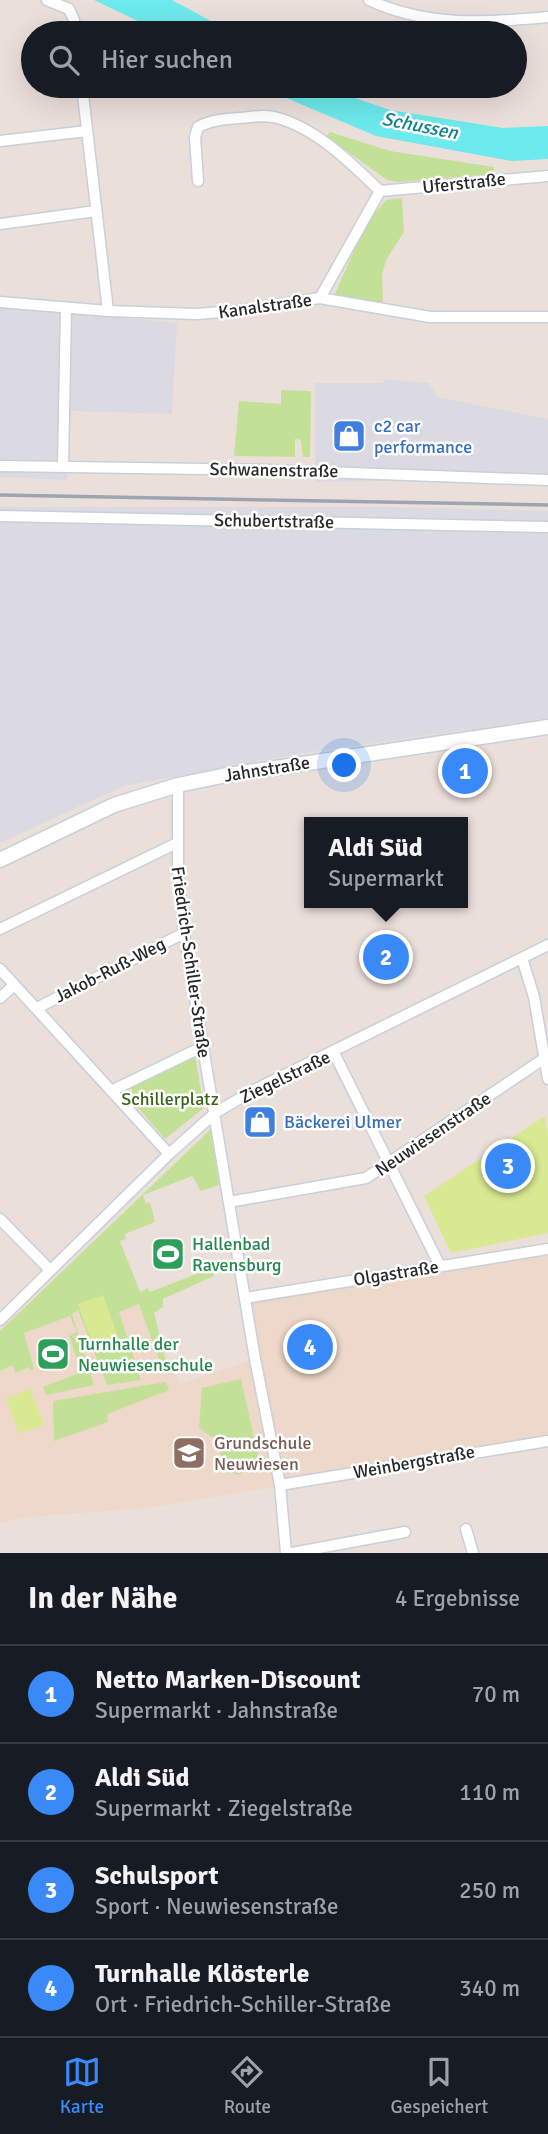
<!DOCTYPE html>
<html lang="de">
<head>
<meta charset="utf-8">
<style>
	:root { --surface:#171b24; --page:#20242c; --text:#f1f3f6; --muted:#9ea1a6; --line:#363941; --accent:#398af8 }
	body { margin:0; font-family:Signika,sans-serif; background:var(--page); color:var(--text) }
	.you { position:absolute; left:345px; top:766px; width:24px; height:24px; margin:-18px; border:5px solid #fff; border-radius:50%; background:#1a73e8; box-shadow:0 0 0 10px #1a73e833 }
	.badge { display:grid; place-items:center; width:46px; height:46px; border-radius:50%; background:var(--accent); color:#fff; font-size:23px; font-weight:700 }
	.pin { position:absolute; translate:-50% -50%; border:4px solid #fff; box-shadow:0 2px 7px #0006 }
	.popup { position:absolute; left:304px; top:817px; width:164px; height:91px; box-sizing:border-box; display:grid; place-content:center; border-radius:0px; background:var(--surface); filter:drop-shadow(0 2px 5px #0005); font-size:23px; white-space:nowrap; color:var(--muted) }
	.popup b { font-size:26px; color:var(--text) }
	.popup::after { content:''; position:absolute; left:50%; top:100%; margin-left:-14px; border:14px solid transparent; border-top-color:var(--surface) }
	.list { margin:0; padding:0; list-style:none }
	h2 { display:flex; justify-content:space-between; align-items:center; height:91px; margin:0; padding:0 28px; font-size:30px }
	h2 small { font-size:23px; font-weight:400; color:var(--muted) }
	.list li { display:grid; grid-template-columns:46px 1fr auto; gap:21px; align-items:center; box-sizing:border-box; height:98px; padding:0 28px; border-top:2px solid var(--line) }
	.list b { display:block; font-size:26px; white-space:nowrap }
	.list p { margin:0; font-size:23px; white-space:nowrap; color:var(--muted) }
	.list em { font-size:23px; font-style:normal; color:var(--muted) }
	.icon { flex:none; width:38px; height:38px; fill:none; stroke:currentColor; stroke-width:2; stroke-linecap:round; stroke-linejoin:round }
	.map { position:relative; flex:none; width:548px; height:1553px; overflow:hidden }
	.search { position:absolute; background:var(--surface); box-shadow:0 7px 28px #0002; left:21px; right:21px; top:21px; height:77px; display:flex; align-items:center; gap:18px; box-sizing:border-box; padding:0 24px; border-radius:38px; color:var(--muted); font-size:26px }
	.sheet { height:483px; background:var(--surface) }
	nav { display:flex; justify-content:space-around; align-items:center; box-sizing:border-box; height:98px; border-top:2px solid var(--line); background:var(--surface); font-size:19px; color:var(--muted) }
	nav a { display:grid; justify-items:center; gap:4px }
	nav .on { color:var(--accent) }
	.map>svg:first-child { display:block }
	.industrial { fill:#dbdae3 }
	.education { fill:#edd8c9 }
	.green { fill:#c2e196 }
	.pitch { fill:#d9e991 }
	.water { fill:#6ceaed }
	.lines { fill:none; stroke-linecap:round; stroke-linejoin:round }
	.street-casing { stroke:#c8d0da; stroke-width:13 }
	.secondary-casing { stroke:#c8d0da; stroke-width:17 }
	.street { stroke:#fff; stroke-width:10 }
	.secondary { stroke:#fff; stroke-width:14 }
	.rail { stroke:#9da5b3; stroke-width:3.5 }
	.labels { text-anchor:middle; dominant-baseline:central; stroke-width:5; stroke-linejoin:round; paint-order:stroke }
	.street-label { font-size:18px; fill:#282828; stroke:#fff }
	.shop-label { font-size:18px; fill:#366cbe; stroke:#fff; text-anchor:start }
	.park-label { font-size:18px; fill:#3b631a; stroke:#fff }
	.leisure-label { font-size:18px; fill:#27864d; stroke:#fff; text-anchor:start }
	.education-label { font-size:18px; fill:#785e54; stroke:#fff; text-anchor:start }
	.water-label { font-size:19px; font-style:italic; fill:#0e828f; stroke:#fff }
</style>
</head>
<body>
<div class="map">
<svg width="548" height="1553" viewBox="0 0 548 1553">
	<rect width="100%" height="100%" fill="#ebdfda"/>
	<path class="industrial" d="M0,307L177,323L172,414L71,411L67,480L0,477Z
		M384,379L429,383L437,397L548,419V479L315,482V383H383Z
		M0,507H388L548,511V718L299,754L124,786L0,843Z"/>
	<path class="education" d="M548,1249V1441L145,1508L27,1517L0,1523V1345L88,1260L141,1296L179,1384L255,1359L245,1298Z"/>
	<path class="green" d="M330,132L390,151L494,167L493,174L398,182L387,180L326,136Z
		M402,198L404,232L386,260L382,275L383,304L334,296L367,222L386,200Z
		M281,390L311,391L310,457H303L301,440L295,439V457L234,456L239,401L281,404Z
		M195,1056L204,1108L165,1139L134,1103L131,1085Z
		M211,1129L219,1185L201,1191L192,1176L143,1195L146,1204L150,1202L155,1222L125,1234L126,1239L120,1241L140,1292L148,1288L150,1292L212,1268L214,1276L163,1299V1307L154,1313L167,1366L163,1370L139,1304L119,1312L141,1380L107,1385L78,1310L72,1314L94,1385L46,1395L43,1387L82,1372L69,1336L77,1332L70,1316L24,1333L34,1369L30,1370L29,1367L16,1373L12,1365L0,1371V1331Z
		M241,1379L258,1456L252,1467L238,1475L224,1468L218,1441L199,1428L202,1388Z
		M166,1382L169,1390L107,1414L108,1422L54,1441L53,1401Z"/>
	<path class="pitch" d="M545,1116L548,1136V1233L451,1253L424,1196Z
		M103,1295L119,1340L94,1349L78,1304Z
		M30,1389L44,1425L19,1434L6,1398Z"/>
	<path class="water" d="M94,0H172L233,33H163Z
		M258,86H320L390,110L503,128L548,126V159L512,161L376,136Z"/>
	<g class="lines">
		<defs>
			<path id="street" d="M47,0L69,9L74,20L76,33
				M369,0C426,27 487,23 548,17
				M82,86L108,311
				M0,141L87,131
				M198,181L195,137L198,127C211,120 225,119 240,118C252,117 266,114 278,118C317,129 351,163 380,191L548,176
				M0,224L96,211
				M320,298L380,191
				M0,302L108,311L196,314L235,311L320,298L430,317H548
				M0,466L269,470L548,480
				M63,466L66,308
				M0,516L548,527
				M178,785V870L184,933L255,1359L280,1485L286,1553
				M0,929L177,843
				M522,958L534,997L548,1079
				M0,969L169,1154
				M0,998L14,985
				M37,1008L184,933
				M334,1053L440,1266
				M111,1091L202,1047
				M229,1202L366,1178L545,1058
				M0,1219L50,1270
				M245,1298L548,1249
				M0,1320L169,1154L215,1113L254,1090L548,945
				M280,1485L548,1441
				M466,1529L473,1553
				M292,1553L405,1532"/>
			<path id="secondary" d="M0,860L114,805L178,785L222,776L548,727"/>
		</defs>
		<use href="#street" class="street-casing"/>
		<use href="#secondary" class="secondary-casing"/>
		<use href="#street" class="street"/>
		<use href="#secondary" class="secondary"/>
		<path class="rail" d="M0,495L548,505"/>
	</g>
	<defs>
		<symbol id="shop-square" viewBox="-11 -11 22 22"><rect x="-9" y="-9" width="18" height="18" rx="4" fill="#3f7fe0" stroke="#fff"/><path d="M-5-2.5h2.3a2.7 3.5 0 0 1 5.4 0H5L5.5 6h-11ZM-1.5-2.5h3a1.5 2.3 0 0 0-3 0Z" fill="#fff"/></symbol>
		<symbol id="stadium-square" viewBox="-11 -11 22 22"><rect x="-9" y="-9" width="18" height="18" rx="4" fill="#2e9e5b" stroke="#fff"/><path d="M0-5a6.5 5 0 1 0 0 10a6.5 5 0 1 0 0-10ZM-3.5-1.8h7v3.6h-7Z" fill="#fff"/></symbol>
		<symbol id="school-square" viewBox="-11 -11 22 22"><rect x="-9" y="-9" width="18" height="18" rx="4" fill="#8d6e63" stroke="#fff"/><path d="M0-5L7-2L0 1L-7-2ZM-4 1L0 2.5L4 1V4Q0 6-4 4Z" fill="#fff"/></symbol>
	</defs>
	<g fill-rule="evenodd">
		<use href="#shop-square" x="330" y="417" width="38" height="38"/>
		<use href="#shop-square" x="241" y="1103" width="38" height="38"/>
		<use href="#stadium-square" x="149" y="1235" width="38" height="38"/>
		<use href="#stadium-square" x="34" y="1335" width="38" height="38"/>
		<use href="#school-square" x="170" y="1434" width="38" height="38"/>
	</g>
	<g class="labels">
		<g class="street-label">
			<text transform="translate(464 183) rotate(-6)">Uferstraße</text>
			<text transform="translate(265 306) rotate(-8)">Kanalstraße</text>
			<text transform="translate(274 470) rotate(1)">Schwanenstraße</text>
			<text transform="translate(274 521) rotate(1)">Schubertstraße</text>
			<text transform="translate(267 769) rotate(-9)">Jahnstraße</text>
			<text transform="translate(191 962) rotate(82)">Friedrich-Schiller-Straße</text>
			<text transform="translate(110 970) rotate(-27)">Jakob-Ruß-Weg</text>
			<text transform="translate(285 1077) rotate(-26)">Ziegelstraße</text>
			<text transform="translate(433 1134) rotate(-34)">Neuwiesenstraße</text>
			<text transform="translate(396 1273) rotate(-9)">Olgastraße</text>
			<text transform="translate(414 1462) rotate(-10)">Weinbergstraße</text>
		</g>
		<g class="shop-label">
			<text x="374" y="426">c2 car<tspan x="374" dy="21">performance</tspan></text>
			<text x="284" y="1122">Bäckerei Ulmer</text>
		</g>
		<g class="park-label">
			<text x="170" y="1099">Schillerplatz</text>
		</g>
		<g class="leisure-label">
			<text x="192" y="1244">Hallenbad<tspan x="192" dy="21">Ravensburg</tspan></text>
			<text x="78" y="1344">Turnhalle der<tspan x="78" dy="21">Neuwiesenschule</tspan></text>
		</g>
		<g class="education-label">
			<text x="214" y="1443">Grundschule<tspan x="214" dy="21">Neuwiesen</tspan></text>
		</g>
		<g class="water-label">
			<text transform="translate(420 126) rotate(11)">Schussen</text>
		</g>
	</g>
</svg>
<div class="you"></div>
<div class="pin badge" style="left:465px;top:771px">1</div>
<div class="pin badge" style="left:386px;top:957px">2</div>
<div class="popup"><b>Aldi Süd</b>Supermarkt</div>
<div class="pin badge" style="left:508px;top:1166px">3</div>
<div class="pin badge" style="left:310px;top:1347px">4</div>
<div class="search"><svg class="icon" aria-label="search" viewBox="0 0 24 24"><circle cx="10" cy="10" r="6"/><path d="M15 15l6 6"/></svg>Hier suchen</div>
</div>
<section class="sheet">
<h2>In der Nähe<small>4 Ergebnisse</small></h2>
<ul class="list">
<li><span class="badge">1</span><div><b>Netto Marken-Discount</b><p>Supermarkt · Jahnstraße</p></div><em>70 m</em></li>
<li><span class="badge">2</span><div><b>Aldi Süd</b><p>Supermarkt · Ziegelstraße</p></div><em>110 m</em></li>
<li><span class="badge">3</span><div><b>Schulsport</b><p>Sport · Neuwiesenstraße</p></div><em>250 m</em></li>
<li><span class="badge">4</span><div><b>Turnhalle Klösterle</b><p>Ort · Friedrich-Schiller-Straße</p></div><em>340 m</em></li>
</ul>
</section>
<nav>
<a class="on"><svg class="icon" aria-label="map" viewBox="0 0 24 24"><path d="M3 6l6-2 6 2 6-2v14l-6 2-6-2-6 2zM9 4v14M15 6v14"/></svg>Karte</a>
<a><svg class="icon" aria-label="directions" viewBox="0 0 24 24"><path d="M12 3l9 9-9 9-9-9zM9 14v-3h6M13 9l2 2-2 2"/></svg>Route</a>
<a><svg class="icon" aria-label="saved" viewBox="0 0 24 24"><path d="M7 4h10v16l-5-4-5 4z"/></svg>Gespeichert</a>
</nav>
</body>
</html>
